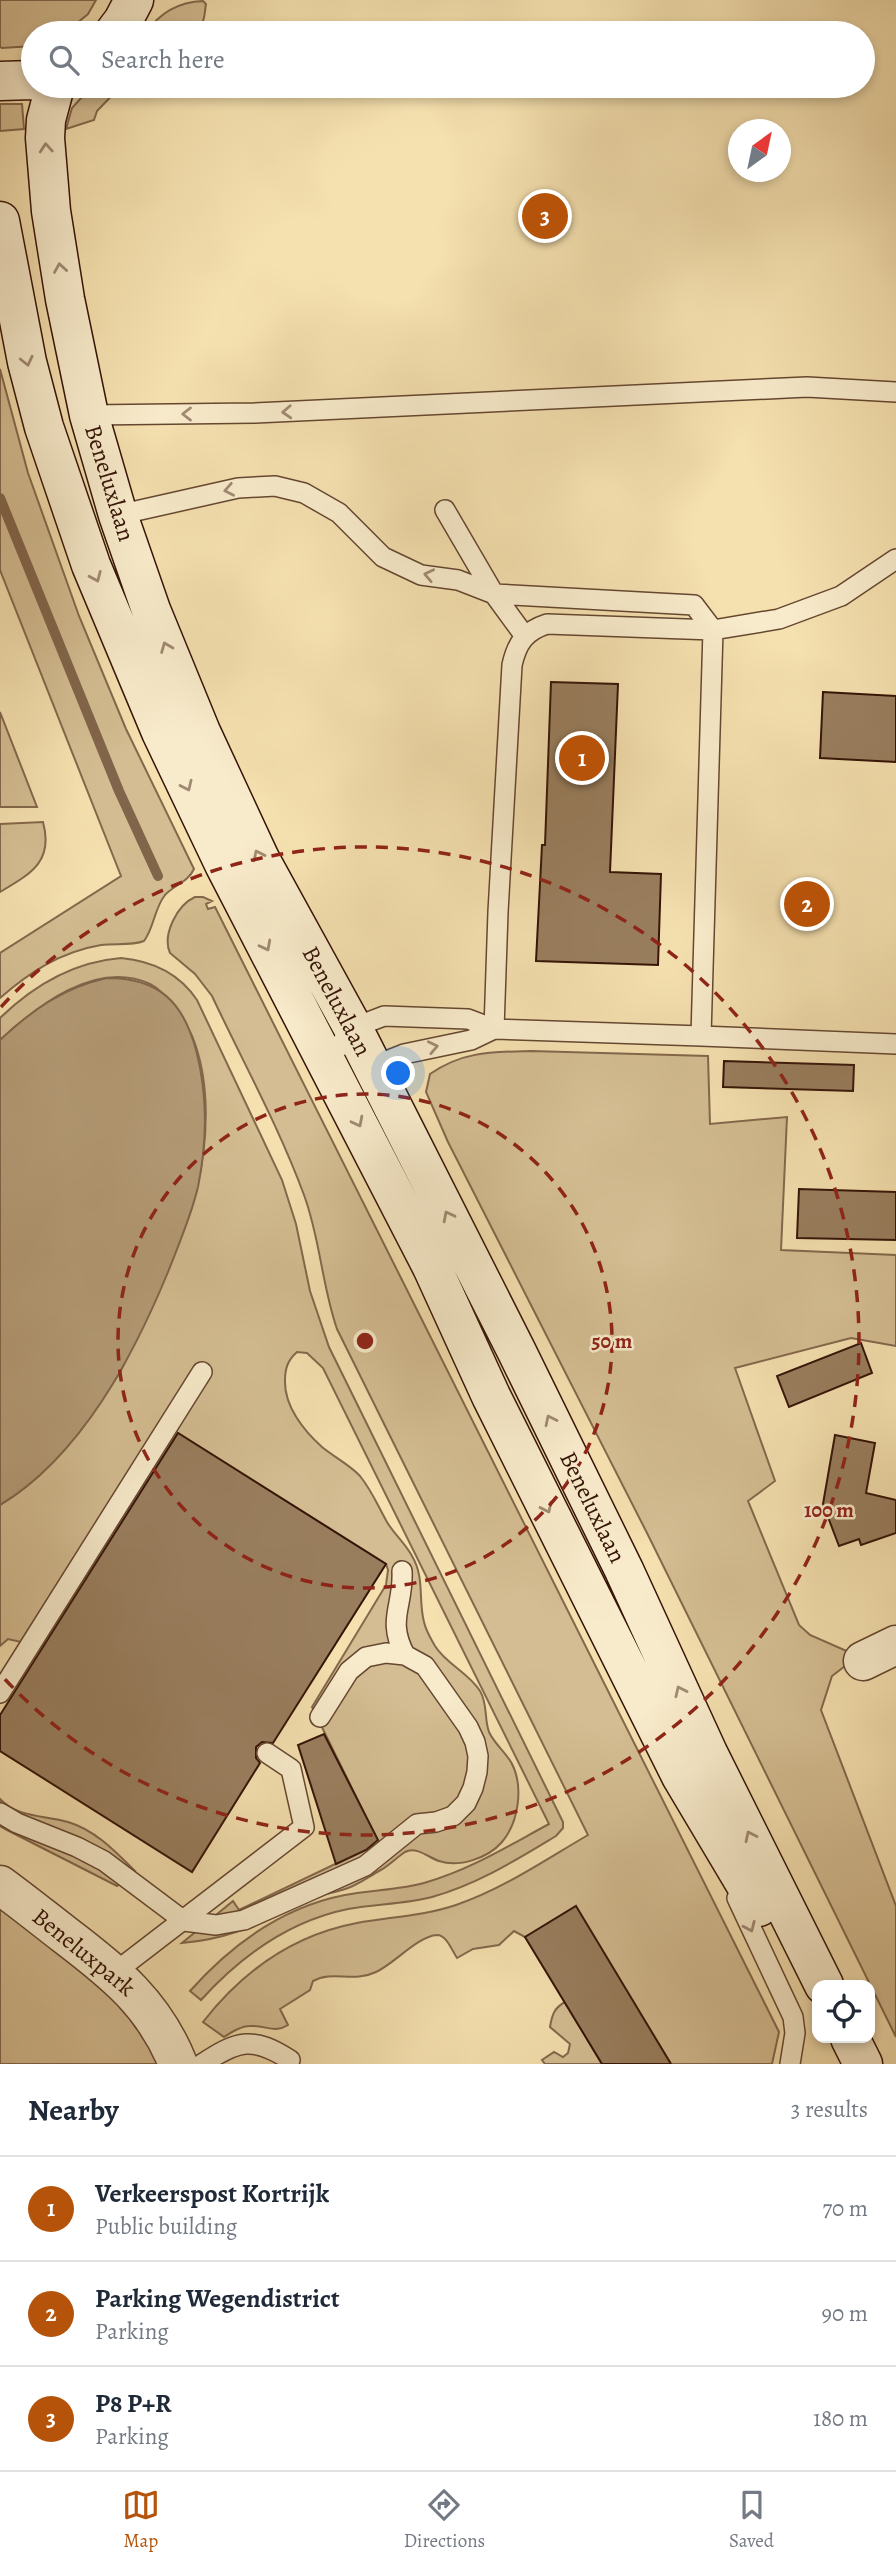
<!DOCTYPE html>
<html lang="en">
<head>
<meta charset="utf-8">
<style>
	:root { --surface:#fff; --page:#f6f6f7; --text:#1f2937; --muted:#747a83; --line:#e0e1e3; --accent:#b45309 }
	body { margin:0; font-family:Alegreya,serif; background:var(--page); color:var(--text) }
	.controls { position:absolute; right:21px; bottom:21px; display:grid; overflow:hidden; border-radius:14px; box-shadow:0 4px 10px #0003 }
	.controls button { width:63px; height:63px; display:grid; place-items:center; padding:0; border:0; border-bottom:2px solid var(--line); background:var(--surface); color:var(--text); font:35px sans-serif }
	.compass { position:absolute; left:728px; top:119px; width:63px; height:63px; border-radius:50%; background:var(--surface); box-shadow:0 4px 10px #0003; rotate:33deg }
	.you { position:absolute; left:399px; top:1074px; width:24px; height:24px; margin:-18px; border:5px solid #fff; border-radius:50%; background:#1a73e8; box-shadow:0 0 0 10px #1a73e833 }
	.badge { display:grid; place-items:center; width:46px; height:46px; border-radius:50%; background:var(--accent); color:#fff; font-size:23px; font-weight:700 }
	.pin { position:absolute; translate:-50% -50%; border:4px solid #fff; box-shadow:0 2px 7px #0006 }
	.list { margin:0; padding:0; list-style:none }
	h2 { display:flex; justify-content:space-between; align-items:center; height:91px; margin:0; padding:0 28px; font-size:30px }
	h2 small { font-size:23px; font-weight:400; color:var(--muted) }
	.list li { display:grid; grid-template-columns:46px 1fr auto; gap:21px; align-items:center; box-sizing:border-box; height:105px; padding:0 28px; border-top:2px solid var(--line) }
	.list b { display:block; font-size:26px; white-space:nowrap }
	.list p { margin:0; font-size:23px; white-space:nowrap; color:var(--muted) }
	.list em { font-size:23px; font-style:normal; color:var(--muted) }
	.icon { flex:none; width:38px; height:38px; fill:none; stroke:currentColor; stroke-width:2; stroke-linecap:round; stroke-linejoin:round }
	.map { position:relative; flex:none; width:896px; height:2064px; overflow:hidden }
	.search { position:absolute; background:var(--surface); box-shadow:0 4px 10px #0003; left:21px; right:21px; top:21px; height:77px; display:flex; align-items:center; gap:18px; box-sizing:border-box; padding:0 24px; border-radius:38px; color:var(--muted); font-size:26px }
	.sheet { height:406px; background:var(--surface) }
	nav { display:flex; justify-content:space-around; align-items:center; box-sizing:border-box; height:98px; border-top:2px solid var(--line); background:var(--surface); font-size:19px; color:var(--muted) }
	nav a { display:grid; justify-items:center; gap:4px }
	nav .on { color:var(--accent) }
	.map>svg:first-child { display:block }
	.green { fill:#d4bd92; stroke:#84684c; stroke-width:2 }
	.water { fill:#b49b76; stroke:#81654a; stroke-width:2 }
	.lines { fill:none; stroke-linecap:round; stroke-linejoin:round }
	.stream { stroke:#81654a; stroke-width:10 }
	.building { fill:#997e5e; stroke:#351407; stroke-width:2 }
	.service-casing { stroke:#654731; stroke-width:22 }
	.minor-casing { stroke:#654731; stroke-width:41 }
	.secondary-casing { stroke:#351407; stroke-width:41 }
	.service { stroke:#f8ebcb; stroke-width:19 }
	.minor { stroke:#f8ebcb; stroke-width:38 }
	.secondary { stroke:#f8ebcb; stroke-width:38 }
	.oneway { stroke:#a08a73 }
	.ring { fill:none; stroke:#8f2418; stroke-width:3.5; stroke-dasharray:12 9 }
	.labels { text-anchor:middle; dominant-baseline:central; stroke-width:5; stroke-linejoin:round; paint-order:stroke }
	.street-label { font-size:24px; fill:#351407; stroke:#f8ebcb }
	.centre { fill:#8f2418; stroke:#f8ebcb; stroke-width:3.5 }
	.ring-label { font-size:21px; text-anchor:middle; font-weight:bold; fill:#8f2418; stroke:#f8ebcb; stroke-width:5; stroke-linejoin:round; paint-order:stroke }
</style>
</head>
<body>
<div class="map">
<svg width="896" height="2064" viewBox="0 0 896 2064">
	<rect width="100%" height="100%" fill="#f5e0af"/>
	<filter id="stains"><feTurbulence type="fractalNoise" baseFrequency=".00286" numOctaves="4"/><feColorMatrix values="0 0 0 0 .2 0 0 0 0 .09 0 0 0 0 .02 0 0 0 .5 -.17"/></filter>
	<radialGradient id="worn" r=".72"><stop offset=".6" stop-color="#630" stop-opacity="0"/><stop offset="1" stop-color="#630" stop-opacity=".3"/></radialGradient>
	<path class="green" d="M0,0H96L88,14L65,33H33V46L2,48L0,47Z
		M203,1L206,4C205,9 205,16 203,21C195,36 161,33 146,33C160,12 178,2 203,1Z
		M121,86L97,111L94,120L66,129L72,108L91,87Z
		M0,104H22L24,129L0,131Z
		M0,369L28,473L79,616L126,729L194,869C188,882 174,885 165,895C154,909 154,928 144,941C131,946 115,943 101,945C60,952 30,972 0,998V953L121,876L0,570Z
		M0,712L37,807H0Z
		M43,822C54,862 30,874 0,892V824Z
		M195,897H203L212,901L206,904L208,909L215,907L779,2032L772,2064H671L575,1907L525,1937L514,1931L499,1945L473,1949L457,1958C452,1951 447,1935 437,1935C418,1936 394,1964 376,1972C353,1983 333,1970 313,1981L310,1990L280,2009L288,2025C274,2034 266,2025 250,2026C241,2026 232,2032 224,2037L203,2022C242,1972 293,1935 357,1923C390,1917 423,1916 456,1905C503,1889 545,1860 588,1835L337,1329C322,1286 320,1238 304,1195C279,1127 243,1062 212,996L195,974L170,953C162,935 177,905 195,897Z
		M121,958C153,961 179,973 197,1000L282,1180L296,1224L310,1291L329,1347L563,1822V1828L556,1836C516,1860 478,1884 432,1897C405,1904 376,1904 348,1909C289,1921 240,1957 201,2000L190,1991C231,1945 283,1907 345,1895C371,1890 398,1890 424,1883C470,1870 508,1846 549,1824L323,1368L307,1353L297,1352C288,1360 285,1368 285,1380C284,1406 304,1431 322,1447C334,1457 350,1465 360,1476C372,1491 378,1506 387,1522C394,1534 405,1543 412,1556C425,1578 418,1599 424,1622C426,1631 431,1639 435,1646C446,1664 469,1673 480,1691C488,1704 484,1719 489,1732C494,1743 504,1751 511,1762C524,1785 519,1822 502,1842C488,1858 459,1868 439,1861C429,1858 417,1846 405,1852C397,1857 389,1866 379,1871C368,1877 355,1887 342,1890C328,1894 315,1896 302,1903C259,1923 231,1939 182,1943L233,1901L239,1910L379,1843L312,1707L386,1585L388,1570L386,1564L178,1433L43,1647L8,1639L0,1646V1505C50,1475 87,1426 117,1377C134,1349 145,1316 158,1286C173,1254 190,1222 197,1188C208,1141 211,1082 192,1036C188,1027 180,1018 175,1010C167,999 162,990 150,984C96,959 37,1006 0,1040V1018C34,985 73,962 121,958Z
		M531,1051L708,1056L710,1124L787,1117L781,1250L896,1255V1346L851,1338L735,1368L775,1481L748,1501L799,1625L810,1635L858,1656L832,1676L821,1710L896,1906V2037L647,1533L448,1142L426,1092L430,1074C463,1051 492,1052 531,1051Z
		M0,1799C18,1818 44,1815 68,1822C95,1830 115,1851 135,1871L117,1886L7,1830L0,1826Z
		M0,1905L116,1994L162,2064H0Z
		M565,2002L602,2064H545L542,2060L554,2052L563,2057L568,2053L570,2044L550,2027C552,2015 554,2008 565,2002Z"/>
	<path class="water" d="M107,978C158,978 183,1001 196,1050C208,1095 207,1142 198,1187C191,1216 179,1244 168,1272C133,1357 81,1456 0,1505V1040C31,1011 64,987 107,978Z"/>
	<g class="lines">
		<path class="stream" d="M0,498L119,791L158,876"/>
	</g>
	<path class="building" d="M551,682L618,684L610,872L661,874L658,965L536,961L542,845H545Z
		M823,692L896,696V762L820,758Z
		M724,1061L854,1065L853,1091L723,1087Z
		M799,1189L896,1192V1240L797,1238Z
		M861,1343L872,1373L789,1407L777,1376Z
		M178,1433L386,1564L273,1743L262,1742L256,1747V1758L260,1763L192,1872L0,1751V1715Z
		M835,1435L875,1443L866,1493L896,1500V1533L861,1545L859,1539L839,1546L823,1504Z
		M324,1734L378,1840L366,1850L336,1864L298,1745Z
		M576,1906L671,2064H602L525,1937Z"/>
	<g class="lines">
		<defs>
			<path id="service" d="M89,415L255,413L807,387L896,392
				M445,510L494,594L524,635
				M118,515L238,488L275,486L304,493L339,513L383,557L421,575L458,580L494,594L694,605L713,630L701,1036L494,1029L468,1019L384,1016L353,1028L327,1062
				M494,1029L498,912L512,665C517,643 525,631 547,624L713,630L779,619L841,596L896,559
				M701,1036L896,1044
				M366,1066L372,1067L404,1054L471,1040L494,1029
				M402,1571C404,1606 386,1619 405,1655
				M0,1693L202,1372
				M0,1813L17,1823L77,1847L104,1861L184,1921L216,1925L244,1920L365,1866L417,1824L436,1822L453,1816L466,1803L473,1788L477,1772L478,1756L475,1742L468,1727L425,1666L405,1655L386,1653L366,1657L349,1671L320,1717
				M737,1898L793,2017L795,2033L790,2064
				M114,1973L304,1827L291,1769L267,1753
				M202,2064C238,2040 253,2036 290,2060"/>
			<path id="minor" d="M863,1661L896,1645
				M0,1885C22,1901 43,1918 65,1935C115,1973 154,2004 178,2064"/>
			<path id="secondary" d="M114,33L123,21L134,0
				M0,81L33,80
				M55,86L46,120L45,138L51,211L65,299L89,415L118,515L151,610L201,732L260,859L353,1028L516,1350L624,1570L708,1753L824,1985
				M0,221L27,362L44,427L91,565L161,732L224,864L432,1267L491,1396L681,1776L759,1907
				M850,2038L863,2064"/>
		</defs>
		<use href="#service" class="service-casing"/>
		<use href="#minor" class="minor-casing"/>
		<use href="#secondary" class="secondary-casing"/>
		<use href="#service" class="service"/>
		<use href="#minor" class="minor"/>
		<use href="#secondary" class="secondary"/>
	</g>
	<defs><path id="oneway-chevron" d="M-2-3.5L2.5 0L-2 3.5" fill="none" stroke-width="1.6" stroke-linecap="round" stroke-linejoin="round" transform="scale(1.75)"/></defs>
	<g class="oneway">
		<use href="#oneway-chevron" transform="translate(46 148) rotate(-94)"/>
		<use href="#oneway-chevron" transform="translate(60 268) rotate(-99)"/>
		<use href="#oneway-chevron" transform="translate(27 361) rotate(77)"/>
		<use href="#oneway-chevron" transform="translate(287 412) rotate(177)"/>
		<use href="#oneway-chevron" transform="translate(187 414) rotate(180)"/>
		<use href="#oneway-chevron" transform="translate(229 490) rotate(169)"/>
		<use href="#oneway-chevron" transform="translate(429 575) rotate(-168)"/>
		<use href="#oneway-chevron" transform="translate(96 577) rotate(67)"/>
		<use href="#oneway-chevron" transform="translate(166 647) rotate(-112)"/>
		<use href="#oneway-chevron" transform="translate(187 786) rotate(65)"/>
		<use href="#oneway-chevron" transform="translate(258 855) rotate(-116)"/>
		<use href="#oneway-chevron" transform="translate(266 946) rotate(62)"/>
		<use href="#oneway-chevron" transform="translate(433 1047) rotate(-12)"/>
		<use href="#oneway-chevron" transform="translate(358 1122) rotate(63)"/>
		<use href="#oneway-chevron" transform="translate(448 1216) rotate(-117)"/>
		<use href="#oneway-chevron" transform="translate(550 1420) rotate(-116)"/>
		<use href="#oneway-chevron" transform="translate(547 1508) rotate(64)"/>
		<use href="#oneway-chevron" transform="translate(680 1691) rotate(-115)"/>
		<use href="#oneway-chevron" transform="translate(750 1836) rotate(-116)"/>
		<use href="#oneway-chevron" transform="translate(750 1927) rotate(66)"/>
	</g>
	<g class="ring">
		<circle cx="365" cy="1341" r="247"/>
		<path d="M1 1007A494 494 0 1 1 1 1675"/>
	</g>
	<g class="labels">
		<g class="street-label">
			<text transform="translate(110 483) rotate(73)">Beneluxlaan</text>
			<text transform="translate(337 1001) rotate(62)">Beneluxlaan</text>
			<text transform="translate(593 1507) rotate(64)">Beneluxlaan</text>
			<text transform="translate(84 1952) rotate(39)">Beneluxpark</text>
		</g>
	</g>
	<circle cx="365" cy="1341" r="10" class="centre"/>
	<g class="ring-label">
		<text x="612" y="1348">50 m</text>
		<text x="829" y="1517">100 m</text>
	</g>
	<rect width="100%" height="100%" filter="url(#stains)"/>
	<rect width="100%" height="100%" fill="url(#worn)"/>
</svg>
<div class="controls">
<button><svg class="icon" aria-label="locate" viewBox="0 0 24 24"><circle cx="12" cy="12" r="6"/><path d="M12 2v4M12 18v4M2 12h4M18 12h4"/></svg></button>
</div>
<svg class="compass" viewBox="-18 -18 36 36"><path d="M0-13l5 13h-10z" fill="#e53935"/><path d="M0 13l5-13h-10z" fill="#747a83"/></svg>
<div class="you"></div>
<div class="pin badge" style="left:582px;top:758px">1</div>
<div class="pin badge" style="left:807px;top:904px">2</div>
<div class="pin badge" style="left:545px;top:216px">3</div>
<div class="search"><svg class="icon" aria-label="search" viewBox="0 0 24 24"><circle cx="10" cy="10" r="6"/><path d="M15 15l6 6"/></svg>Search here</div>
</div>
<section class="sheet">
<h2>Nearby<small>3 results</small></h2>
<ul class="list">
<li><span class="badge">1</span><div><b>Verkeerspost Kortrijk</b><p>Public building</p></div><em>70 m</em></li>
<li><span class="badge">2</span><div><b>Parking Wegendistrict</b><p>Parking</p></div><em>90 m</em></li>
<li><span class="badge">3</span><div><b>P8 P+R</b><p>Parking</p></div><em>180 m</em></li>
</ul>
</section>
<nav>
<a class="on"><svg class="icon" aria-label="map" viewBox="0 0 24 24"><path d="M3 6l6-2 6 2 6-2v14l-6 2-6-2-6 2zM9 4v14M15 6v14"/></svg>Map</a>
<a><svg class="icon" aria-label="directions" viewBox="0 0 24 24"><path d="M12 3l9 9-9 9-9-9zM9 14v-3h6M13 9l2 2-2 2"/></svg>Directions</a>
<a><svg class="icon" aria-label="saved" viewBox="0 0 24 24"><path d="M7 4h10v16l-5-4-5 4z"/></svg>Saved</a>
</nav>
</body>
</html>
